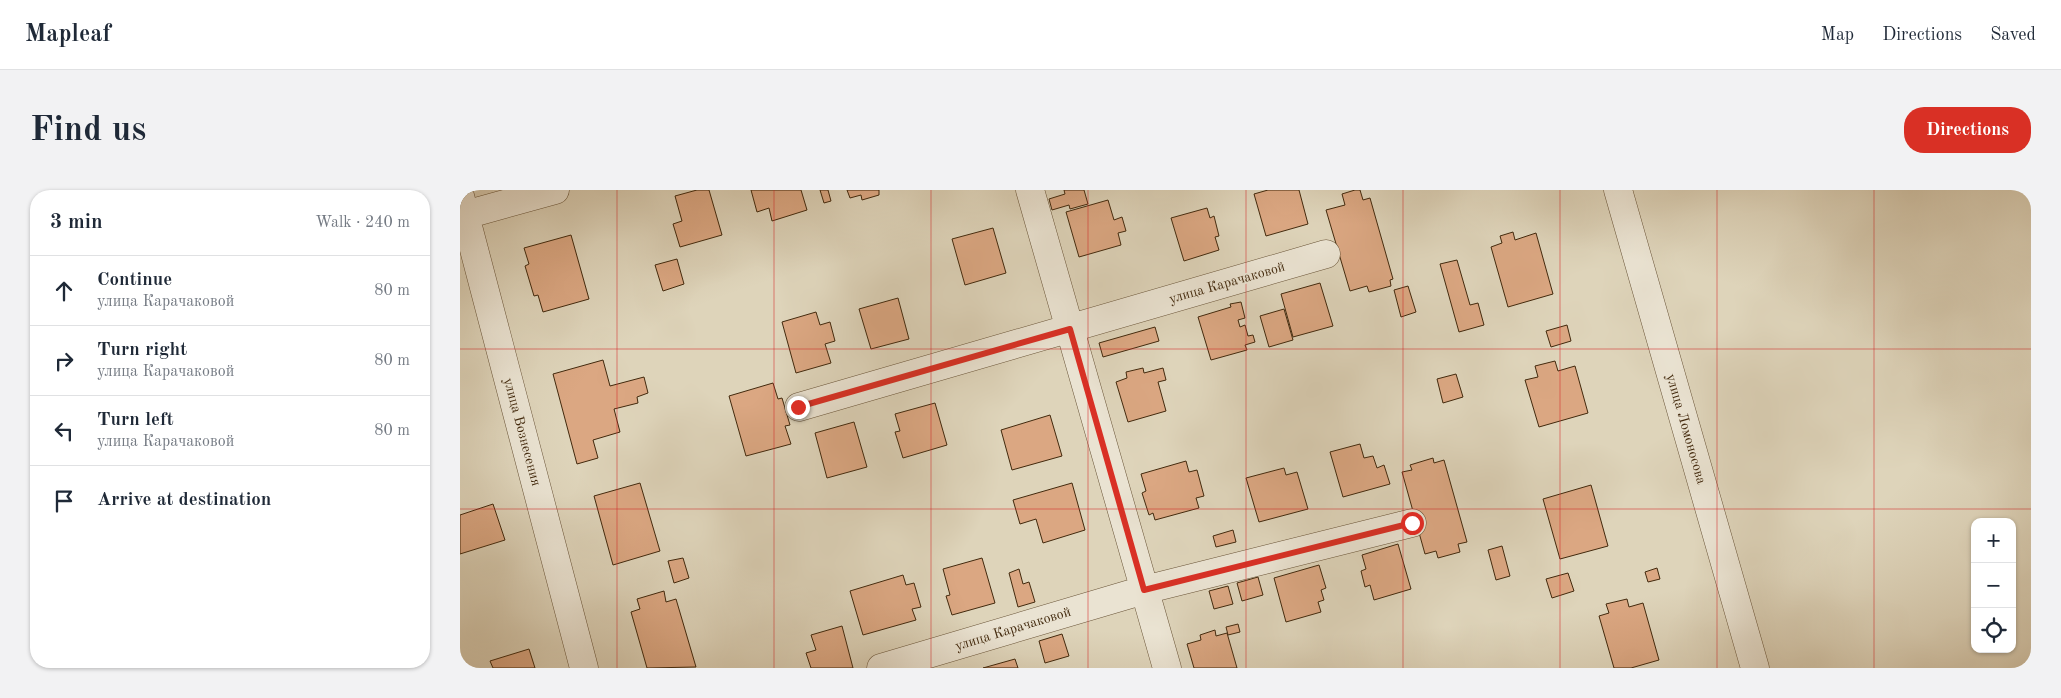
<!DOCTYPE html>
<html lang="en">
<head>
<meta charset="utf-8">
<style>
	:root { --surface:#fff; --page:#f2f2f3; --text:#1f2937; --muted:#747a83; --line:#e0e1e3; --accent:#d93025 }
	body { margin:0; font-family:"Old Standard TT",serif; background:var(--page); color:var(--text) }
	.controls { position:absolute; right:15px; bottom:15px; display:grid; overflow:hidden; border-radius:10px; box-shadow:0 1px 4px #0004 }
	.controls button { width:45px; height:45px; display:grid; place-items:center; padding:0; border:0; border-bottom:1px solid var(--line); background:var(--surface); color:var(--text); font:25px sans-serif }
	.stop { position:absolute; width:15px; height:15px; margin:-11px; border:4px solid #d93025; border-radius:50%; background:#fff }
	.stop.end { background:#d93025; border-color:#fff; box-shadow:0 1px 5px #0008 }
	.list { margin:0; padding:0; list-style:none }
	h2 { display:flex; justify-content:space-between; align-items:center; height:65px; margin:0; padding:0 20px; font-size:21px }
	h2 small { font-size:16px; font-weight:400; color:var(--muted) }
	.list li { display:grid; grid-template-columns:32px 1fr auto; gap:15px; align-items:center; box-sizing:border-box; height:70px; padding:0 20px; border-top:1px solid var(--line) }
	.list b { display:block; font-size:19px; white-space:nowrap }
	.list p { margin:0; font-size:16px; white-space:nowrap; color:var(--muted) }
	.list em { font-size:16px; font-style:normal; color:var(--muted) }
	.icon { flex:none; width:28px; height:28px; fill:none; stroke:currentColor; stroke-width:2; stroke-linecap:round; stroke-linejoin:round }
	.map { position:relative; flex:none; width:1571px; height:478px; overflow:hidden; border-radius:20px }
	header { display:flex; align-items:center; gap:30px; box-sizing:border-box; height:70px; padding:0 25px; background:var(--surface); border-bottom:1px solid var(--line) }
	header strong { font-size:24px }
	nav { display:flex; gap:28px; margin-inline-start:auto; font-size:18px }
	.intro { display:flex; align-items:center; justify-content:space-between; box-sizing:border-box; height:120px; padding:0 30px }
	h1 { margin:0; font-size:35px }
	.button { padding:12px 22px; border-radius:20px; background:var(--accent); color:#fff; font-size:18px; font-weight:700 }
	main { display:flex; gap:30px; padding:0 30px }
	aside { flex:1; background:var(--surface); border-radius:20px; box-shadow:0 1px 4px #0004 }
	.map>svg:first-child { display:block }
	.building { fill:#dba782; stroke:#42290d }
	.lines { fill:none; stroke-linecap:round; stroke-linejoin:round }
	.minor-casing { stroke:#695438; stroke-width:29 }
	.minor { stroke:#eae3d2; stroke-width:28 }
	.route { stroke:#d93025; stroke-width:6 }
	.grid { fill:none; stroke:#d62828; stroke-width:1; stroke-opacity:0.55 }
	.labels { text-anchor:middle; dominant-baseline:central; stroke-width:4; stroke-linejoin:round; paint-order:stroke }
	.street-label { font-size:14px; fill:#42290d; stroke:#eae3d2 }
</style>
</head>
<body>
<header>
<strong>Mapleaf</strong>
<nav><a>Map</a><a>Directions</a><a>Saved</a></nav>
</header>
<div class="intro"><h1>Find us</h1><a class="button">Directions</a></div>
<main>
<aside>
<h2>3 min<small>Walk · 240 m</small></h2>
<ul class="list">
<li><svg class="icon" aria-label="ahead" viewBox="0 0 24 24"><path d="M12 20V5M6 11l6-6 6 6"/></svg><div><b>Continue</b><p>улица Карачаковой</p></div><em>80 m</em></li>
<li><svg class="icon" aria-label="right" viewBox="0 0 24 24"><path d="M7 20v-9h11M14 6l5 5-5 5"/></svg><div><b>Turn right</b><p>улица Карачаковой</p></div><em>80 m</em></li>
<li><svg class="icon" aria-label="left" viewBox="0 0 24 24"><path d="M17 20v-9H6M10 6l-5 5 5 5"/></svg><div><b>Turn left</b><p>улица Карачаковой</p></div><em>80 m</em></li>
<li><svg class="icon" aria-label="arrive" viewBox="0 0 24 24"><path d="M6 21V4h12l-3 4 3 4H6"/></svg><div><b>Arrive at destination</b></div></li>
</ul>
</aside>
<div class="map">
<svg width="1571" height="478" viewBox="0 0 1571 478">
	<rect width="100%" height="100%" fill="#ded4ba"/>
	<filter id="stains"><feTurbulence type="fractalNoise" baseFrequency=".004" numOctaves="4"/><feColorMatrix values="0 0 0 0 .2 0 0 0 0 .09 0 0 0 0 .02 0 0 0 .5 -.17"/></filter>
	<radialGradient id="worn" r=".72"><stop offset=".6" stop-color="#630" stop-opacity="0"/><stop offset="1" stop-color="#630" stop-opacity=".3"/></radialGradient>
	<path class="building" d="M237,0H249L262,45L220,57L213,34L222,31L215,6Z
		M291,0H341L347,20L312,31L309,18L297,22Z
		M360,0H368L371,11L364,13Z
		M387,0H419V5L402,10L401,5L390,8Z
		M604,0H624L628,14L610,19L609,15L592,20L589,9L605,4Z
		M808,0H839L848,34L806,46L794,4Z
		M895,0H900L903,10L910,8L933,89L930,90L931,96L909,102L907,96L890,101L866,20L885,15L882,4Z
		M648,10L654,30L662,27L666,41L658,43L661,55L619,67L606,22Z
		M747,18L750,28L754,26L759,46L755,47L759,60L724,71L711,28Z
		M533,38L546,83L505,95L492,49Z
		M1053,42L1055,50L1076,43L1093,104L1048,117L1031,57L1042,53L1040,46Z
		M111,45L129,109L83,122L78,105L74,106L65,76L69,74L64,58Z
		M217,69L224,94L203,101L195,75Z
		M997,70L1010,115L1018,113L1024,135L999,142L980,74Z
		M860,93L873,136L833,147L821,104Z
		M948,96L956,122L941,127L934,100Z
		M438,108L449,149L411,159L399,119Z
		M781,112L785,128L778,130L780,137L785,135L788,146L793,145L795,152L785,155L787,160L751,170L738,127L771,117L770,114Z
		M824,119L833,150L809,157L800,126Z
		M356,122L360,135L370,132L375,151L365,154L371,173L336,183L322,132Z
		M1107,135L1111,151L1091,157L1086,141Z
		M695,137L699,151L643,167L639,153Z
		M143,170L150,196L184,187L188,203L177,207L178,213L154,219L160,242L133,250L138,268L117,274L93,184Z
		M1095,171L1098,181L1115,176L1128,223L1079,237L1065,190L1078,187L1075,176Z
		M683,178L684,183L703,178L706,190L698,192L706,221L668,232L656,192L667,188L666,182Z
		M996,184L1003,207L983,213L977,189Z
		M313,193L318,209L322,208L330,235L325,236L331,254L286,266L269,206Z
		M475,213L487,255L443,268L435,242L440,241L435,224Z
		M590,225L602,266L552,280L541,240Z
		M394,232L407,277L367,288L355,243Z
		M900,254L904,268L913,266L917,278L924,275L930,294L883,307L870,262Z
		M973,268L974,273L984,270L1007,352L998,354L1000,362L978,368L976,361L965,364L942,282L952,280L950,275Z
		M726,271L729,282L737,280L744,306L736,308L739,318L695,330L693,323L689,325L682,303L686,301L681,284Z
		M824,278L826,285L837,282L848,319L799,332L786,288Z
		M180,293L200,361L153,375L134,306Z
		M612,293L625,340L583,353L576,329L560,334L553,310Z
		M1131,295L1148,356L1100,369L1083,309Z
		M33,314L45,350L0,364V325Z
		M773,340L776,352L756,357L753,346Z
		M938,354L951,399L914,410L910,395L905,397L901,381L906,379L902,365Z
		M1042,356L1050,386L1036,390L1028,360Z
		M223,368L229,388L214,393L208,371Z
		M522,368L535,413L492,425L486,406L490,405L483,379Z
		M859,375L866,398L861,400L864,410L858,412L861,422L826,432L814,388Z
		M1197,378L1200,389L1188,392L1185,382Z
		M559,379L563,394L569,392L575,412L558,417L549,383Z
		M1108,383L1114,401L1092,408L1086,389Z
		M443,385L446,395L454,393L461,417L452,419L456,430L403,445L390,401Z
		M798,387L803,405L782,411L777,393Z
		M768,396L773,414L754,419L749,401Z
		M204,401L206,412L216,409L236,477L187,478L171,422L180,419L177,409Z
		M1167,409L1169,417L1183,413L1199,470L1171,478H1154L1139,426L1149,423L1146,414Z
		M778,434L780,442L768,445L766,437Z
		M382,436L393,478H351L346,463L356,460L351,445Z
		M755,440L756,446L767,443L777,478H734L727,454L741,450L740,445Z
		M602,444L609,466L585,473L579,451Z
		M69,459L75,478H33L30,471Z
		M555,469L558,478H523Z"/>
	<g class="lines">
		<defs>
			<path id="minor" d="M570,0L707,478
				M1158,0L1295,478
				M0,6L124,478
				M5,25L95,0
				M339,217L866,64
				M421,478L684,400L952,333"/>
		</defs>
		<use href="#minor" class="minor-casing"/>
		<use href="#minor" class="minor"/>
	</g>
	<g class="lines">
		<path class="route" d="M338,217L610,139L684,400L952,333"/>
	</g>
	<path class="grid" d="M157,0V478M314,0V478M471,0V478M628,0V478M786,0V478M943,0V478M1100,0V478M1257,0V478M1414,0V478M0,159H1571M0,319H1571"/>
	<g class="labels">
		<g class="street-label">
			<text transform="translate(767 93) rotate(-16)">улица Карачаковой</text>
			<text transform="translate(1226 239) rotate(74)">улица Ломоносова</text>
			<text transform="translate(62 242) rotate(75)">улица Вознесения</text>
			<text transform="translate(553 439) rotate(-17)">улица Карачаковой</text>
		</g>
	</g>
	<rect width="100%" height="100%" filter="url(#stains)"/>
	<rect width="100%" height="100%" fill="url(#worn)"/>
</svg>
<div class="controls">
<button>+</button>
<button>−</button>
<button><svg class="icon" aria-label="locate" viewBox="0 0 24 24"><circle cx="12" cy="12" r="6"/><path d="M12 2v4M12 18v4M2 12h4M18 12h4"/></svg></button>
</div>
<div class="stop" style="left:952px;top:333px"></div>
<div class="stop end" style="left:338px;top:217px"></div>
</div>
</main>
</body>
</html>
